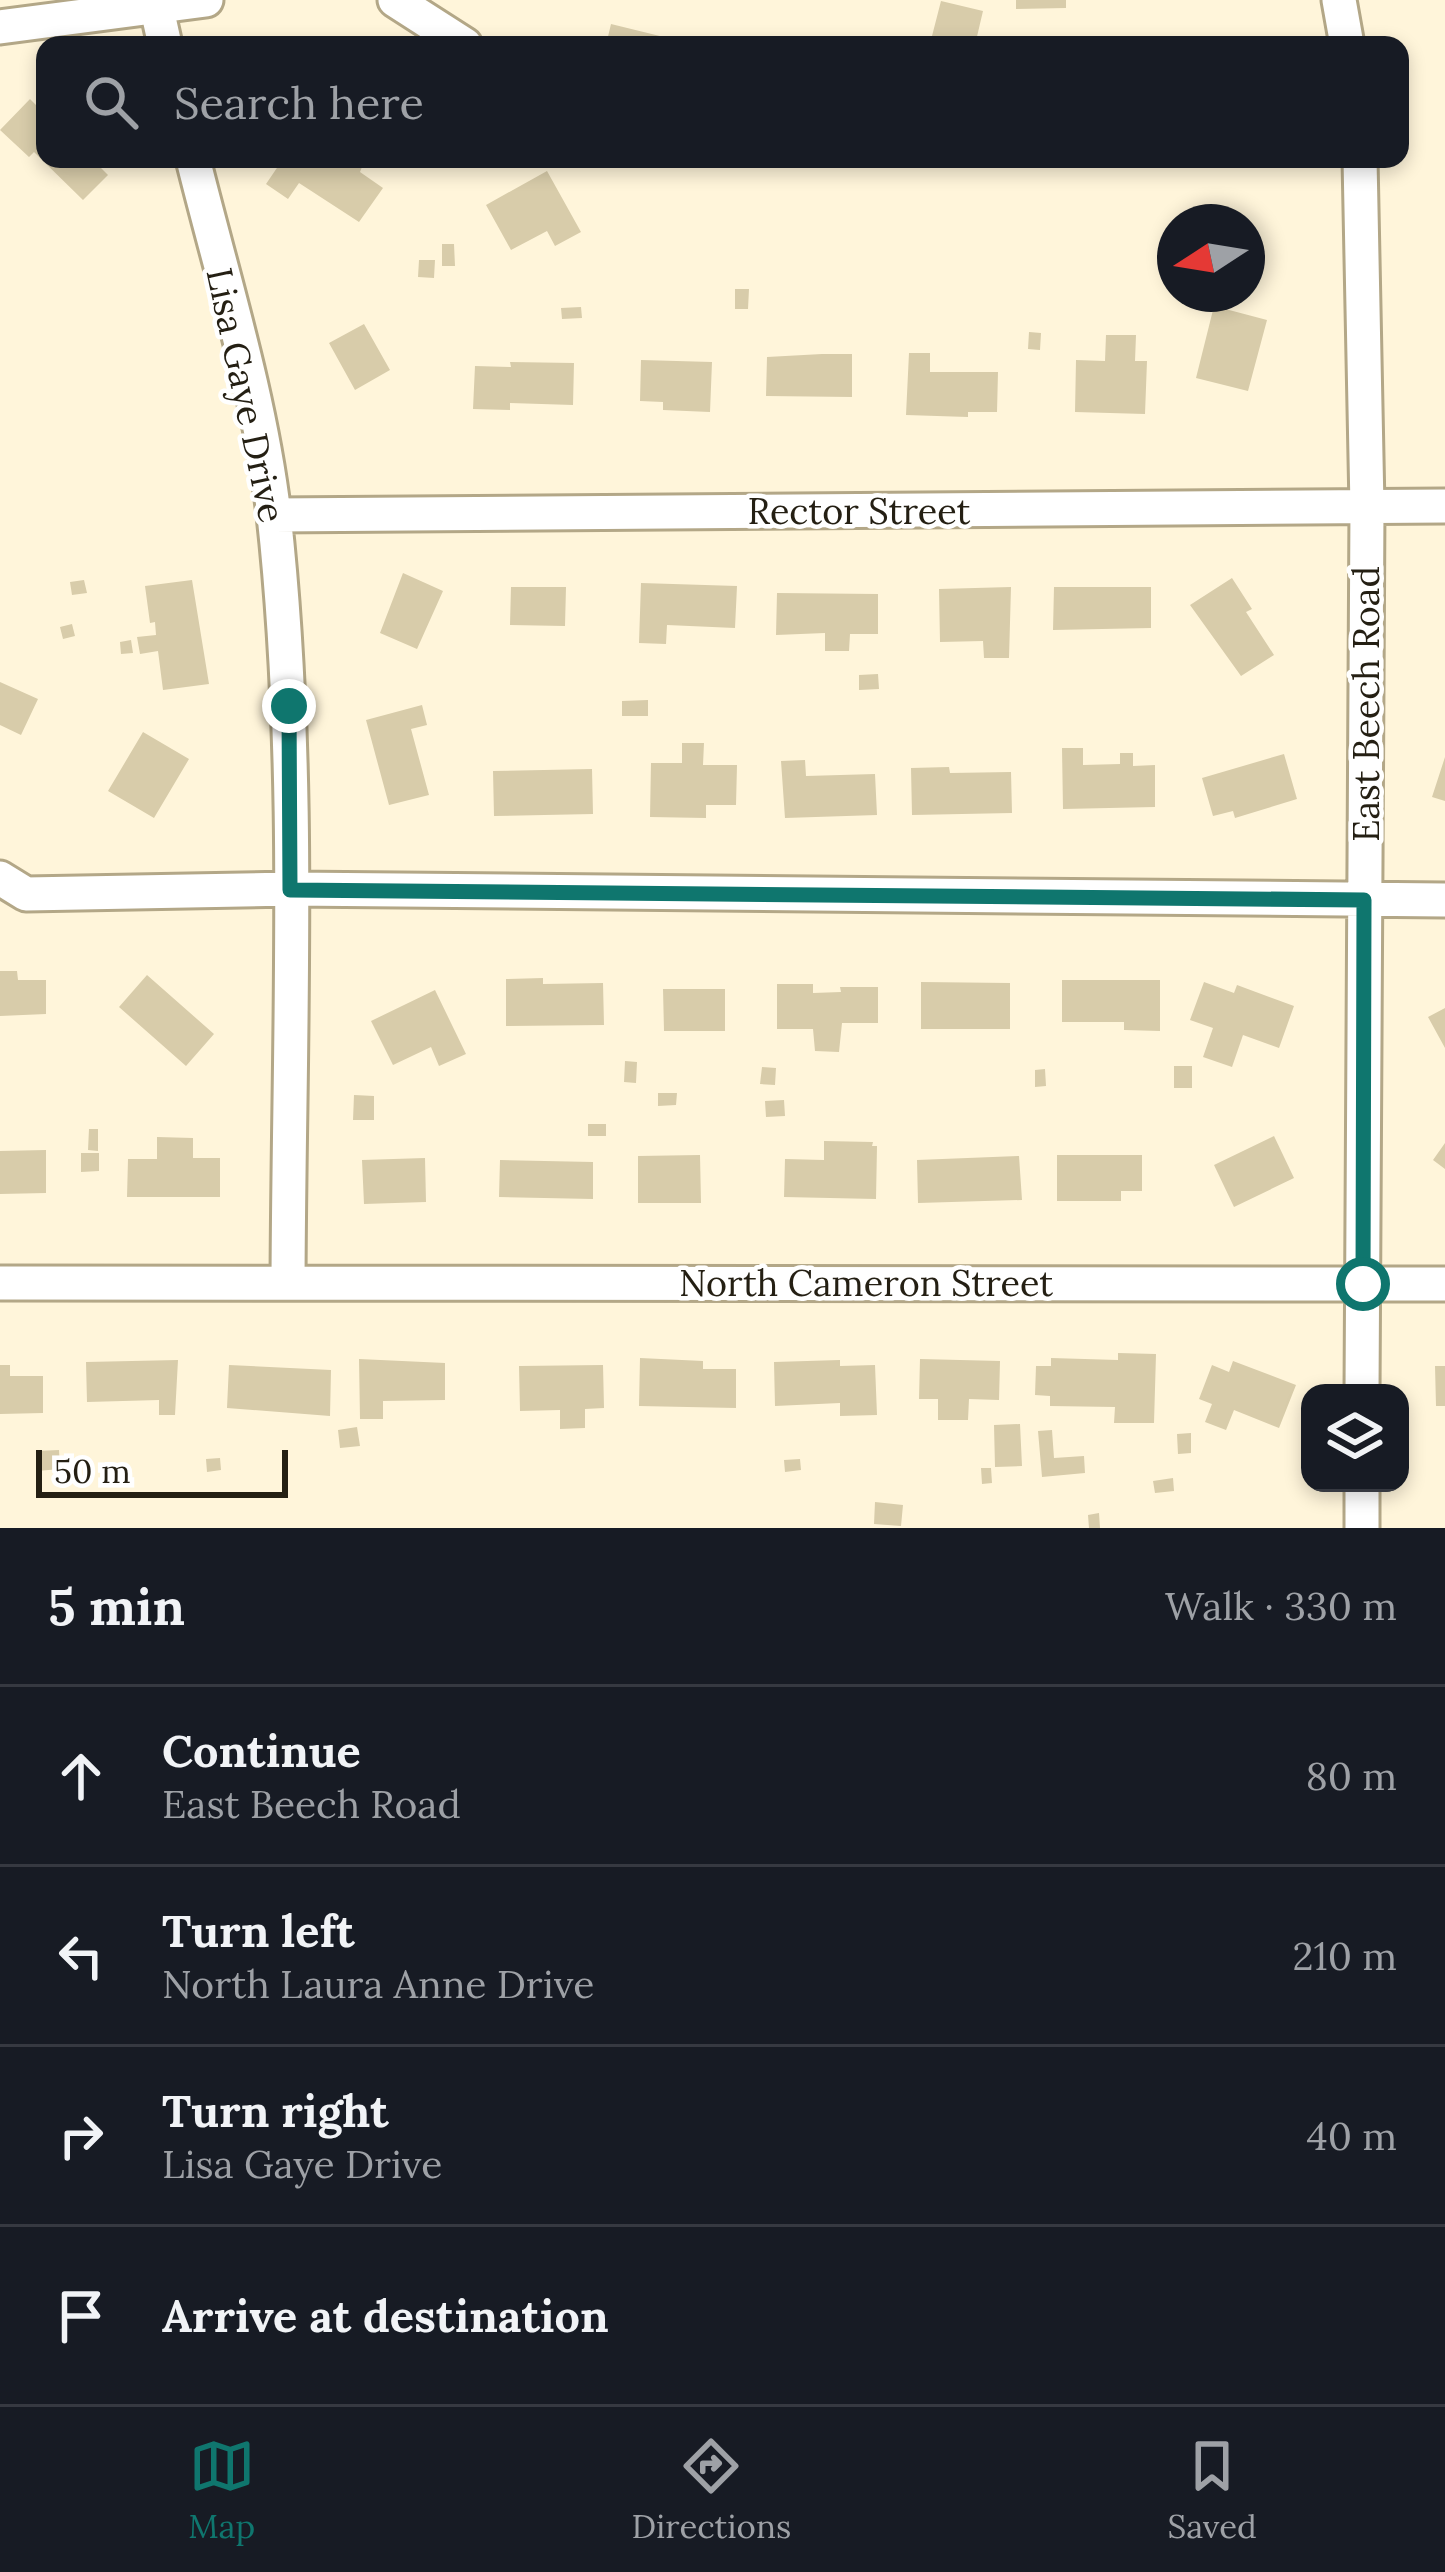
<!DOCTYPE html>
<html lang="en">
<head>
<meta charset="utf-8">
<style>
	:root { --surface:#171b24; --page:#242831; --text:#f1f3f6; --muted:#9ea1a6; --line:#363941; --accent:#0f766e }
	body { margin:0; font-family:Lora,serif; background:var(--page); color:var(--text) }
	.controls { position:absolute; right:36px; bottom:36px; display:grid; overflow:hidden; border-radius:24px; box-shadow:0 6px 18px #0003 }
	.controls button { width:108px; height:108px; display:grid; place-items:center; padding:0; border:0; border-bottom:3px solid var(--line); background:var(--surface); color:var(--text); font:60px sans-serif }
	.compass { position:absolute; left:1157px; top:204px; width:108px; height:108px; border-radius:50%; background:var(--surface); box-shadow:0 6px 18px #0003; rotate:258deg }
	.scale { position:absolute; left:36px; bottom:30px; width:252px; box-sizing:border-box; padding-left:12px; border:6px solid #241f13; border-top:0; font-size:33px; line-height:42px; white-space:nowrap; color:#241f13; -webkit-text-stroke:9px #fff; paint-order:stroke }
	.stop { position:absolute; width:36px; height:36px; margin:-27px; border:9px solid #0f766e; border-radius:50%; background:#fff }
	.stop.end { background:#0f766e; border-color:#fff; box-shadow:0 3px 12px #0008 }
	.list { margin:0; padding:0; list-style:none }
	h2 { display:flex; justify-content:space-between; align-items:center; height:156px; margin:0; padding:0 48px; font-size:51px }
	h2 small { font-size:39px; font-weight:400; color:var(--muted) }
	.list li { display:grid; grid-template-columns:78px 1fr auto; gap:36px; align-items:center; box-sizing:border-box; height:180px; padding:0 48px; border-top:3px solid var(--line) }
	.list b { display:block; font-size:45px; white-space:nowrap }
	.list p { margin:0; font-size:39px; white-space:nowrap; color:var(--muted) }
	.list em { font-size:39px; font-style:normal; color:var(--muted) }
	.icon { flex:none; width:66px; height:66px; fill:none; stroke:currentColor; stroke-width:2; stroke-linecap:round; stroke-linejoin:round }
	.map { position:relative; flex:none; width:1445px; height:1528px; overflow:hidden }
	.search { position:absolute; background:var(--surface); box-shadow:0 6px 18px #0003; left:36px; right:36px; top:36px; height:132px; display:flex; align-items:center; gap:30px; box-sizing:border-box; padding:0 42px; border-radius:24px; color:var(--muted); font-size:45px }
	.sheet { height:876px; background:var(--surface) }
	nav { display:flex; justify-content:space-around; align-items:center; box-sizing:border-box; height:168px; border-top:3px solid var(--line); background:var(--surface); font-size:33px; color:var(--muted) }
	nav a { display:grid; justify-items:center; gap:6px }
	nav .on { color:var(--accent) }
	.map>svg:first-child { display:block }
	.building { fill:#d8ccaa }
	.lines { fill:none; stroke-linecap:round; stroke-linejoin:round }
	.minor-casing { stroke:#b3a787; stroke-width:39 }
	.minor { stroke:#fff; stroke-width:33 }
	.route { stroke:#0f766e; stroke-width:15 }
	.labels { text-anchor:middle; dominant-baseline:central; stroke-width:9; stroke-linejoin:round; paint-order:stroke }
	.street-label { font-size:36px; fill:#241f13; stroke:#fff }
</style>
</head>
<body>
<div class="map">
<svg width="1445" height="1528" viewBox="0 0 1445 1528">
	<rect width="100%" height="100%" fill="#fff5da"/>
	<path class="building" d="M1016,0H1066V8L1016,9Z
		M941,1L983,11L975,45L932,36Z
		M611,24L672,39L671,45H606Z
		M30,99L45,114V159H92L108,175L83,200L34,152L29,157L0,130Z
		M283,159H365L360,172L383,188L359,222L299,183L288,199L266,184Z
		M547,171L581,232L555,246L547,231L511,250L486,205Z
		M442,244H454L455,266H442Z
		M419,260H435L434,278L418,277Z
		M735,289H749L748,309H735Z
		M1214,306L1267,320L1248,391L1196,378Z
		M581,307L582,318L562,319L561,308Z
		M364,324L390,370L355,390L329,343Z
		M1029,332L1041,333L1040,350L1028,349Z
		M1106,335H1136L1135,361H1147L1145,414L1075,412L1076,360L1105,361Z
		M909,353H930V372H998L997,412H968V417L906,415Z
		M822,354H852V397L766,396L767,357Z
		M641,360L712,362L710,412L663,410V402L640,401Z
		M510,362L574,363L573,405L510,403V410L473,409L475,366L511,367Z
		M403,573L443,591L417,649L380,633Z
		M1232,578L1252,609L1246,612L1274,655L1241,676L1190,605Z
		M84,580L87,593L72,595L70,582Z
		M192,580L209,684L163,690L158,651L140,654L137,637L156,635L155,622L150,623L145,586Z
		M641,583L737,586L735,628L667,625L666,644L639,643Z
		M511,587H566L565,626L510,625Z
		M1011,587L1009,658H984L983,641L940,642L939,589Z
		M1054,587H1151V628L1053,630Z
		M777,593L878,594V634H850L849,651H825V633L776,635Z
		M72,624L75,636L63,639L60,627Z
		M131,640L133,653L121,654L120,642Z
		M878,674L879,689L859,690V675Z
		M0,682L38,699L21,735L0,725Z
		M648,700V716H622V701Z
		M422,705L427,725L411,729L429,795L389,805L366,720Z
		M143,732L189,759L154,818L108,791Z
		M682,743H704L703,765H737L736,805H706V818L650,817L651,763H682Z
		M1062,748H1083V765L1120,764V753H1133V766L1155,765V807L1063,809Z
		M1284,754L1297,799L1235,818L1233,811L1213,816L1202,778Z
		M1445,757V801L1432,797Z
		M805,760L806,776L875,774L877,815L785,818L781,761Z
		M949,767L950,773L1011,772L1012,813L912,815L911,768Z
		M592,769L593,814L494,816L493,771Z
		M0,971H17L18,980H46V1014L0,1016Z
		M147,975L214,1034L186,1066L119,1007Z
		M543,978V984L603,983L604,1025L506,1026V979Z
		M1062,980H1160V1031L1124,1030V1022H1062Z
		M921,982L1010,983V1029H921Z
		M1204,982L1234,993L1237,985L1294,1006L1279,1048L1243,1035L1232,1067L1203,1057L1213,1028L1190,1020Z
		M777,984H813V993L841,992L840,987H878V1023H842L839,1052L815,1051L813,1029H777Z
		M663,989H725V1031H664Z
		M435,990L466,1054L439,1066L431,1047L393,1065L371,1021Z
		M1445,1008V1048L1428,1017Z
		M625,1061L637,1062L636,1083L624,1082Z
		M1174,1066H1192V1088H1174Z
		M762,1067L776,1068L775,1085L760,1084Z
		M1045,1069L1046,1086L1035,1087V1070Z
		M658,1093H677L676,1105L658,1106Z
		M354,1095L374,1096V1120H353Z
		M784,1100L785,1116L766,1117L765,1101Z
		M588,1124H606V1136H588Z
		M89,1129H98V1151L88,1150Z
		M1274,1136L1294,1178L1234,1207L1214,1165Z
		M157,1137L193,1138V1158H220V1197H127L128,1159H157Z
		M824,1141L873,1142L872,1146H877L876,1199L784,1197L785,1159L824,1160Z
		M1445,1143V1169L1433,1160Z
		M46,1150V1193L0,1194V1151Z
		M81,1153H99V1171L81,1172Z
		M700,1155L701,1203H638V1156Z
		M1057,1155H1142V1191H1121V1201H1057Z
		M1019,1156L1022,1200L918,1203L917,1160Z
		M425,1158L426,1202L364,1204L362,1160Z
		M500,1160L593,1162V1199L499,1197Z
		M1118,1353L1156,1354L1154,1423H1114L1115,1407L1050,1406V1396L1035,1395L1036,1366H1051V1358L1118,1360Z
		M640,1358L703,1361V1369H736V1408L639,1406Z
		M359,1359L445,1363V1400L383,1401V1419H360Z
		M920,1359L1000,1361L999,1400L969,1399L968,1420H938V1399H919Z
		M178,1360L175,1415H159V1400L87,1402L86,1362Z
		M840,1360V1366L875,1365L877,1415L840,1416V1403L775,1406L774,1362Z
		M1233,1361L1296,1385L1279,1428L1234,1410L1226,1430L1205,1422L1212,1404L1199,1399L1212,1365L1229,1372Z
		M0,1365H10V1376H43V1413L0,1414Z
		M229,1365L331,1370L330,1416L227,1408Z
		M603,1365L604,1408L585,1409V1428L560,1429V1410L520,1411L519,1366Z
		M1435,1366H1445V1406H1436Z
		M1020,1424L1022,1466L995,1467L994,1425Z
		M357,1427L360,1446L340,1448L338,1430Z
		M1052,1430L1054,1458L1084,1456L1085,1473L1042,1477L1038,1431Z
		M1191,1433V1453L1178,1454L1177,1434Z
		M59,1450L60,1469L37,1471L36,1451Z
		M220,1458L221,1470L207,1472L206,1459Z
		M800,1459L801,1470L785,1472L784,1460Z
		M981,1468H991L992,1483L982,1484Z
		M1173,1478L1174,1491L1155,1493L1153,1481Z
		M875,1502L903,1505L901,1526L874,1524Z
		M1099,1513L1100,1528H1089L1088,1515Z"/>
	<g class="lines">
		<defs>
			<path id="minor" d="M155,0L165,45
				M395,0L465,45
				M1339,0L1347,45
				M0,27L206,0
				M193,159C222,276 260,395 274,515C302,769 289,1027 288,1282
				M1360,159L1367,507L1362,1393
				M274,515L1445,506
				M0,878L26,894L290,889L1445,900
				M0,1283L1445,1284
				M1362,1528V1483"/>
		</defs>
		<use href="#minor" class="minor-casing"/>
		<use href="#minor" class="minor"/>
	</g>
	<g class="lines">
		<path class="route" d="M289,706L290,890L1364,900L1363,1284"/>
	</g>
	<g class="labels">
		<g class="street-label">
			<text transform="translate(246 395) rotate(78)">Lisa Gaye Drive</text>
			<text x="859" y="511">Rector Street</text>
			<text transform="translate(1366 704) rotate(-90)">East Beech Road</text>
			<text x="866" y="1283">North Cameron Street</text>
		</g>
	</g>
</svg>
<div class="controls">
<button><svg class="icon" aria-label="layers" viewBox="0 0 24 24"><path d="M12 4l9 5-9 5-9-5zM3 14l9 5 9-5"/></svg></button>
</div>
<svg class="compass" viewBox="-18 -18 36 36"><path d="M0-13l5 13h-10z" fill="#e53935"/><path d="M0 13l5-13h-10z" fill="#9ea1a6"/></svg>
<div class="scale">50 m</div>
<div class="stop" style="left:1363px;top:1284px"></div>
<div class="stop end" style="left:289px;top:706px"></div>
<div class="search"><svg class="icon" aria-label="search" viewBox="0 0 24 24"><circle cx="10" cy="10" r="6"/><path d="M15 15l6 6"/></svg>Search here</div>
</div>
<section class="sheet">
<h2>5 min<small>Walk · 330 m</small></h2>
<ul class="list">
<li><svg class="icon" aria-label="ahead" viewBox="0 0 24 24"><path d="M12 20V5M6 11l6-6 6 6"/></svg><div><b>Continue</b><p>East Beech Road</p></div><em>80 m</em></li>
<li><svg class="icon" aria-label="left" viewBox="0 0 24 24"><path d="M17 20v-9H6M10 6l-5 5 5 5"/></svg><div><b>Turn left</b><p>North Laura Anne Drive</p></div><em>210 m</em></li>
<li><svg class="icon" aria-label="right" viewBox="0 0 24 24"><path d="M7 20v-9h11M14 6l5 5-5 5"/></svg><div><b>Turn right</b><p>Lisa Gaye Drive</p></div><em>40 m</em></li>
<li><svg class="icon" aria-label="arrive" viewBox="0 0 24 24"><path d="M6 21V4h12l-3 4 3 4H6"/></svg><div><b>Arrive at destination</b></div></li>
</ul>
</section>
<nav>
<a class="on"><svg class="icon" aria-label="map" viewBox="0 0 24 24"><path d="M3 6l6-2 6 2 6-2v14l-6 2-6-2-6 2zM9 4v14M15 6v14"/></svg>Map</a>
<a><svg class="icon" aria-label="directions" viewBox="0 0 24 24"><path d="M12 3l9 9-9 9-9-9zM9 14v-3h6M13 9l2 2-2 2"/></svg>Directions</a>
<a><svg class="icon" aria-label="saved" viewBox="0 0 24 24"><path d="M7 4h10v16l-5-4-5 4z"/></svg>Saved</a>
</nav>
</body>
</html>
